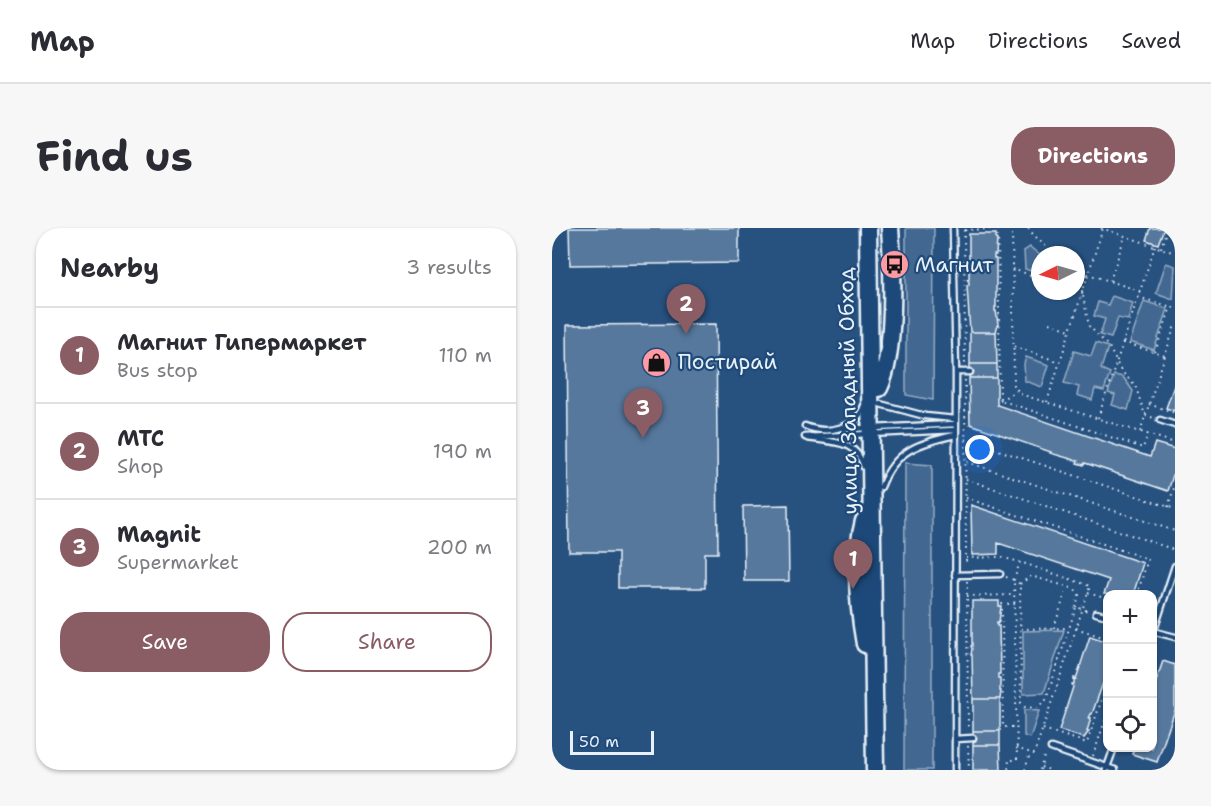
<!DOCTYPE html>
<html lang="en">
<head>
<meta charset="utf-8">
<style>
	:root { --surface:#fff; --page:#f7f7f7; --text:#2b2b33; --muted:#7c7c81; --line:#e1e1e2; --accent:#8a5d65 }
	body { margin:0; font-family:"Shantell Sans",sans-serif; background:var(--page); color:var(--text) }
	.controls { position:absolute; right:18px; bottom:18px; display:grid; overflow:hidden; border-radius:12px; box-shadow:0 2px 4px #0004 }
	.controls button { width:54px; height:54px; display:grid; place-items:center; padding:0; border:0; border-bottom:2px solid var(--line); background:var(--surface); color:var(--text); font:30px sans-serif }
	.compass { position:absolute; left:479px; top:18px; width:54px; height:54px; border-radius:50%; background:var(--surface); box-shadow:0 2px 4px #0004; rotate:265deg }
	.scale { position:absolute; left:18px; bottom:15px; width:84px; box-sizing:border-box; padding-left:6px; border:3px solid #e8f1f8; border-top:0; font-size:16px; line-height:21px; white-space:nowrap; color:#e8f1f8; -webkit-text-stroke:4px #1f4a7a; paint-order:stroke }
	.you { position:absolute; left:428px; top:222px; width:21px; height:21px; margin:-15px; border:4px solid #fff; border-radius:50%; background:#1a73e8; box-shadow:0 0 0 9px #1a73e833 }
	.badge { display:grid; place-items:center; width:39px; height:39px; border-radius:50%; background:var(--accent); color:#fff; font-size:20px; font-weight:700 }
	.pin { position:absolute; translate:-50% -50px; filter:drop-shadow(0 2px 3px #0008) }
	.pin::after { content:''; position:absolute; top:32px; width:21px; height:18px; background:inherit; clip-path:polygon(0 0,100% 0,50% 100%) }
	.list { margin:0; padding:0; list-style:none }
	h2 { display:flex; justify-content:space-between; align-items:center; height:78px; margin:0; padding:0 24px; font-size:26px }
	h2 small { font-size:20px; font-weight:400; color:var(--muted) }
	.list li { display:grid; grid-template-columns:39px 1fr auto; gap:18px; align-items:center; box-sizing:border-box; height:96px; padding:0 24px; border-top:2px solid var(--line) }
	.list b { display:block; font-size:22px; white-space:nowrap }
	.list p { margin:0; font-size:20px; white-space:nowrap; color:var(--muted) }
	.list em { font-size:20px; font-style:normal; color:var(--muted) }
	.actions { display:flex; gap:12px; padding:18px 24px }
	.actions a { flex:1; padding:14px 0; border:2px solid var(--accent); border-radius:24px; text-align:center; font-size:21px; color:var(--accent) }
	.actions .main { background:var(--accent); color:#fff }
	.icon { flex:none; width:33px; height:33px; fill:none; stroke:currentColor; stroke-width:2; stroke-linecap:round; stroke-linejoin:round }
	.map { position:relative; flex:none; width:623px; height:542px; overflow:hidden; border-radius:24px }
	header { display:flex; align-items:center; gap:36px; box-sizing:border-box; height:84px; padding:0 30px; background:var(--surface); border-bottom:2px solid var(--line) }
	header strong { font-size:28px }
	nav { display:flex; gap:33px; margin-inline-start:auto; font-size:21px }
	.intro { display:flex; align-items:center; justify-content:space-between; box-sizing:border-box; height:144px; padding:0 36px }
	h1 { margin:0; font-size:42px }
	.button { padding:15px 27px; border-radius:24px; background:var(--accent); color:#fff; font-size:21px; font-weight:700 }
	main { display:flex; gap:36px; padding:0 36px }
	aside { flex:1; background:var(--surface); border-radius:24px; box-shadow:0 2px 4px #0004 }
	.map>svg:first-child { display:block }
	.green { fill:#436891; stroke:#96acc4; stroke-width:1.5 }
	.building { fill:#57789d; stroke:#e8f1f8; stroke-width:1.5 }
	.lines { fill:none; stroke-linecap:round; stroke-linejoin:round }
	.lane-casing { stroke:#e8f1f8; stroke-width:9 }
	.highway-casing { stroke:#e8f1f8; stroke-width:21 }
	.path { stroke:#e8f1f8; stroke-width:2; stroke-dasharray:1.5 4.5; stroke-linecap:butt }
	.lane { stroke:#1f4a7a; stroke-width:4.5 }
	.highway { stroke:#1f4a7a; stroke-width:16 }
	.labels { text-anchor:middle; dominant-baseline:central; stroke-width:4.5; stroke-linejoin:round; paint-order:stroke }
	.poi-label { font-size:21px; fill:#e8f1f8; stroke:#1f4a7a; text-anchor:start }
	.street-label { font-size:21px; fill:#e8f1f8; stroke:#1f4a7a }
</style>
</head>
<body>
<header>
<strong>Map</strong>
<nav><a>Map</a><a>Directions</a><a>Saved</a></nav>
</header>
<div class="intro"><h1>Find us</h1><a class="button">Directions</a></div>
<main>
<aside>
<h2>Nearby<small>3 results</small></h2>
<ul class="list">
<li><span class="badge">1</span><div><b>Магнит Гипермаркет</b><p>Bus stop</p></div><em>110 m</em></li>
<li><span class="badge">2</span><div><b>МТС</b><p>Shop</p></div><em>190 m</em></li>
<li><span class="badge">3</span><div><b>Magnit</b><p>Supermarket</p></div><em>200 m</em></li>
</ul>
<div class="actions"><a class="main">Save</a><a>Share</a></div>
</aside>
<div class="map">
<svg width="623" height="542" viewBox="0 0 623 542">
	<rect width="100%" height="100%" fill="#27517f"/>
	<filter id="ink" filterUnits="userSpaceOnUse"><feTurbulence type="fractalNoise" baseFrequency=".0167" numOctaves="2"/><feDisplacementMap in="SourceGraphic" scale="12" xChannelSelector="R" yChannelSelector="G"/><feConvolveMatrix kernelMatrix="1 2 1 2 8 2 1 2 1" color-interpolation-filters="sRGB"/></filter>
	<g filter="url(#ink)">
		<path class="green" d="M354,0H382L381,172L354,167Z
			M478,19L488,27V46L473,41L472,23Z
			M614,35L623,38L621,71L604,65Z
			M560,68L581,75L576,92L566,90L559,110L548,107L553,91L542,88L546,74L556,77Z
			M592,73L616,81L602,122L578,114Z
			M544,115L556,119L549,141L558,145L552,163L543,161L540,172L525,167L527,159L512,155L522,123L539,128Z
			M474,129L497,137L490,159L473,153L472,136Z
			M562,147L571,149L581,163L576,182L560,177L563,167L556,165Z
			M353,235L380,237V542H352Z
			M512,402L492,465L471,466V403Z
			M472,482L487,483L478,510L472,508Z"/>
		<path class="building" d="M17,0H187V35L18,37Z
			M612,0L606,16L594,12L598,0Z
			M417,6H444V11H445L444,27H442V31H444V79H443V83H444L446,96L444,104H418L415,57H417V54L415,51H417Z
			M164,96L166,325H153V360H66V324H17L15,97Z
			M418,104H444L445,136H418Z
			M418,136H445V150H418Z
			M417,150H445V177L598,229L603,215L623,221V241L616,263L533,235L532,237L525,235L526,233L498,225L499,224L418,196Z
			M623,155V183L614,180Z
			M236,277L237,353H192L191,278Z
			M419,277L591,335L581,367L552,366L557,352L446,315V326L420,327Z
			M420,373H447V378H449L447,394H445V398H447L448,446H446V450H448V463H449L448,471H421L420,427H419L420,421L419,418H420Z
			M538,408L556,414L554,440L556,441L540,486H539L537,490H539L535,503H537L532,510L507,502L521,459L520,456H522V450L524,451Z
			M611,433L623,437V482L605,534L580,526L582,520H600V465Z
			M421,471H448V503H421Z
			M421,503H448V517H421Z
			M421,517H448L449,542H421Z"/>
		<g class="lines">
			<defs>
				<path id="lane" d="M401,0L404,144L403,542
					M404,144H418
					M328,176L373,188L403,191
					M608,192L623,197
					M253,198C275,207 304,201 312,178
					M322,200L403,196
					M292,201L317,200
					M253,209L403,202
					M255,210C279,214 304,211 312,239
					M329,259C343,222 367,215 403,207
					M403,347L448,346
					M544,385L556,388
					M600,403L623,409
					M600,408L623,338
					M403,511L421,510
					M499,520L563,542
					M554,542L562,520"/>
				<path id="highway" d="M316,0L323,542
					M327,160C344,125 341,40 338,0
					M312,293C302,331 306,377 313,416"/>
			</defs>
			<use href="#lane" class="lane-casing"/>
			<use href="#highway" class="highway-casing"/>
			<path class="path" d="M460,0L462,157L468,166L588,204L623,97
				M476,0C483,10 493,16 501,27
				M549,0L623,25
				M446,1L448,172L591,220L596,206
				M412,2L413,137
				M413,2L460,0
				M609,20L615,0
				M460,41L488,50
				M524,42L588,63
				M558,53L573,8
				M524,60L530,63L537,98L557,119L569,143L583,157L593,187L602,190
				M586,69L623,80
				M498,95L518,102
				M571,114L613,128
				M462,118L507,134
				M603,124L619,79
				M413,152L414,338
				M448,172L464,163
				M495,174L551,0
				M597,176L623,185
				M546,190L603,18
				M589,204L623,215
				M413,211L623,281
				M415,234L623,303
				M414,251L623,322
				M414,270L596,331L585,367
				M616,279L623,257
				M414,330L448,329L468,334
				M454,349L462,352L465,532H457L456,542
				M415,353L416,503
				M468,356L479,348L523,361L527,367L524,379
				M536,365L556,371
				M415,368L463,367
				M463,376H450L451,499H464
				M502,400L515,360
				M524,400L556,411
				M469,401L517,400
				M491,501L535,515L556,453
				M416,518L417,542
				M464,520L482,526C501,470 520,414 538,358L468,334L462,352L468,356L469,475L473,479L484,480L494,472L524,379L536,383
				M541,528L556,484
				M489,539L498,542
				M473,542L478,525
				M488,542L493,525"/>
			<use href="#lane" class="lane"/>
			<use href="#highway" class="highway"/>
		</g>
	</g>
	<defs>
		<symbol id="bus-disc" viewBox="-11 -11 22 22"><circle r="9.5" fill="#ff9aa2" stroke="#1f4a7a"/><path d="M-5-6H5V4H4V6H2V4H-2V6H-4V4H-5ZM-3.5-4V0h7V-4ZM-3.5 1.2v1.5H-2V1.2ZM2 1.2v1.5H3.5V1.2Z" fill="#111"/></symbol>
		<symbol id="shop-disc" viewBox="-11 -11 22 22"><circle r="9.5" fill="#ff9aa2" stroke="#1f4a7a"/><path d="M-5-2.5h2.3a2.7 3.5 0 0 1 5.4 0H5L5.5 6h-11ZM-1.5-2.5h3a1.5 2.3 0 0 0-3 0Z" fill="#111"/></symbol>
	</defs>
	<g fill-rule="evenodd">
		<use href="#bus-disc" x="326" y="20" width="33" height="33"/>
		<use href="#shop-disc" x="88" y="118" width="33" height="33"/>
	</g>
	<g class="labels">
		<g class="poi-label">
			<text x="363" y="37">Магнит</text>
			<text x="126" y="134">Постирай</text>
		</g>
		<g class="street-label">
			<text transform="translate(296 163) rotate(-91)">улица Западный Обход</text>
		</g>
	</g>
</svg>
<div class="controls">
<button>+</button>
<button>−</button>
<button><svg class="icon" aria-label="locate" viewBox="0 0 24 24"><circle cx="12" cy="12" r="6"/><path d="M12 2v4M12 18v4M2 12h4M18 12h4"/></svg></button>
</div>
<svg class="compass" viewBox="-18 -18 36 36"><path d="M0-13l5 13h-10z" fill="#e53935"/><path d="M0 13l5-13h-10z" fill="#7c7c81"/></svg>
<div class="scale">50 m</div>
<div class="you"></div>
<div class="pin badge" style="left:301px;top:361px">1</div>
<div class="pin badge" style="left:134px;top:106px">2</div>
<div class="pin badge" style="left:91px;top:210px">3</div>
</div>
</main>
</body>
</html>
